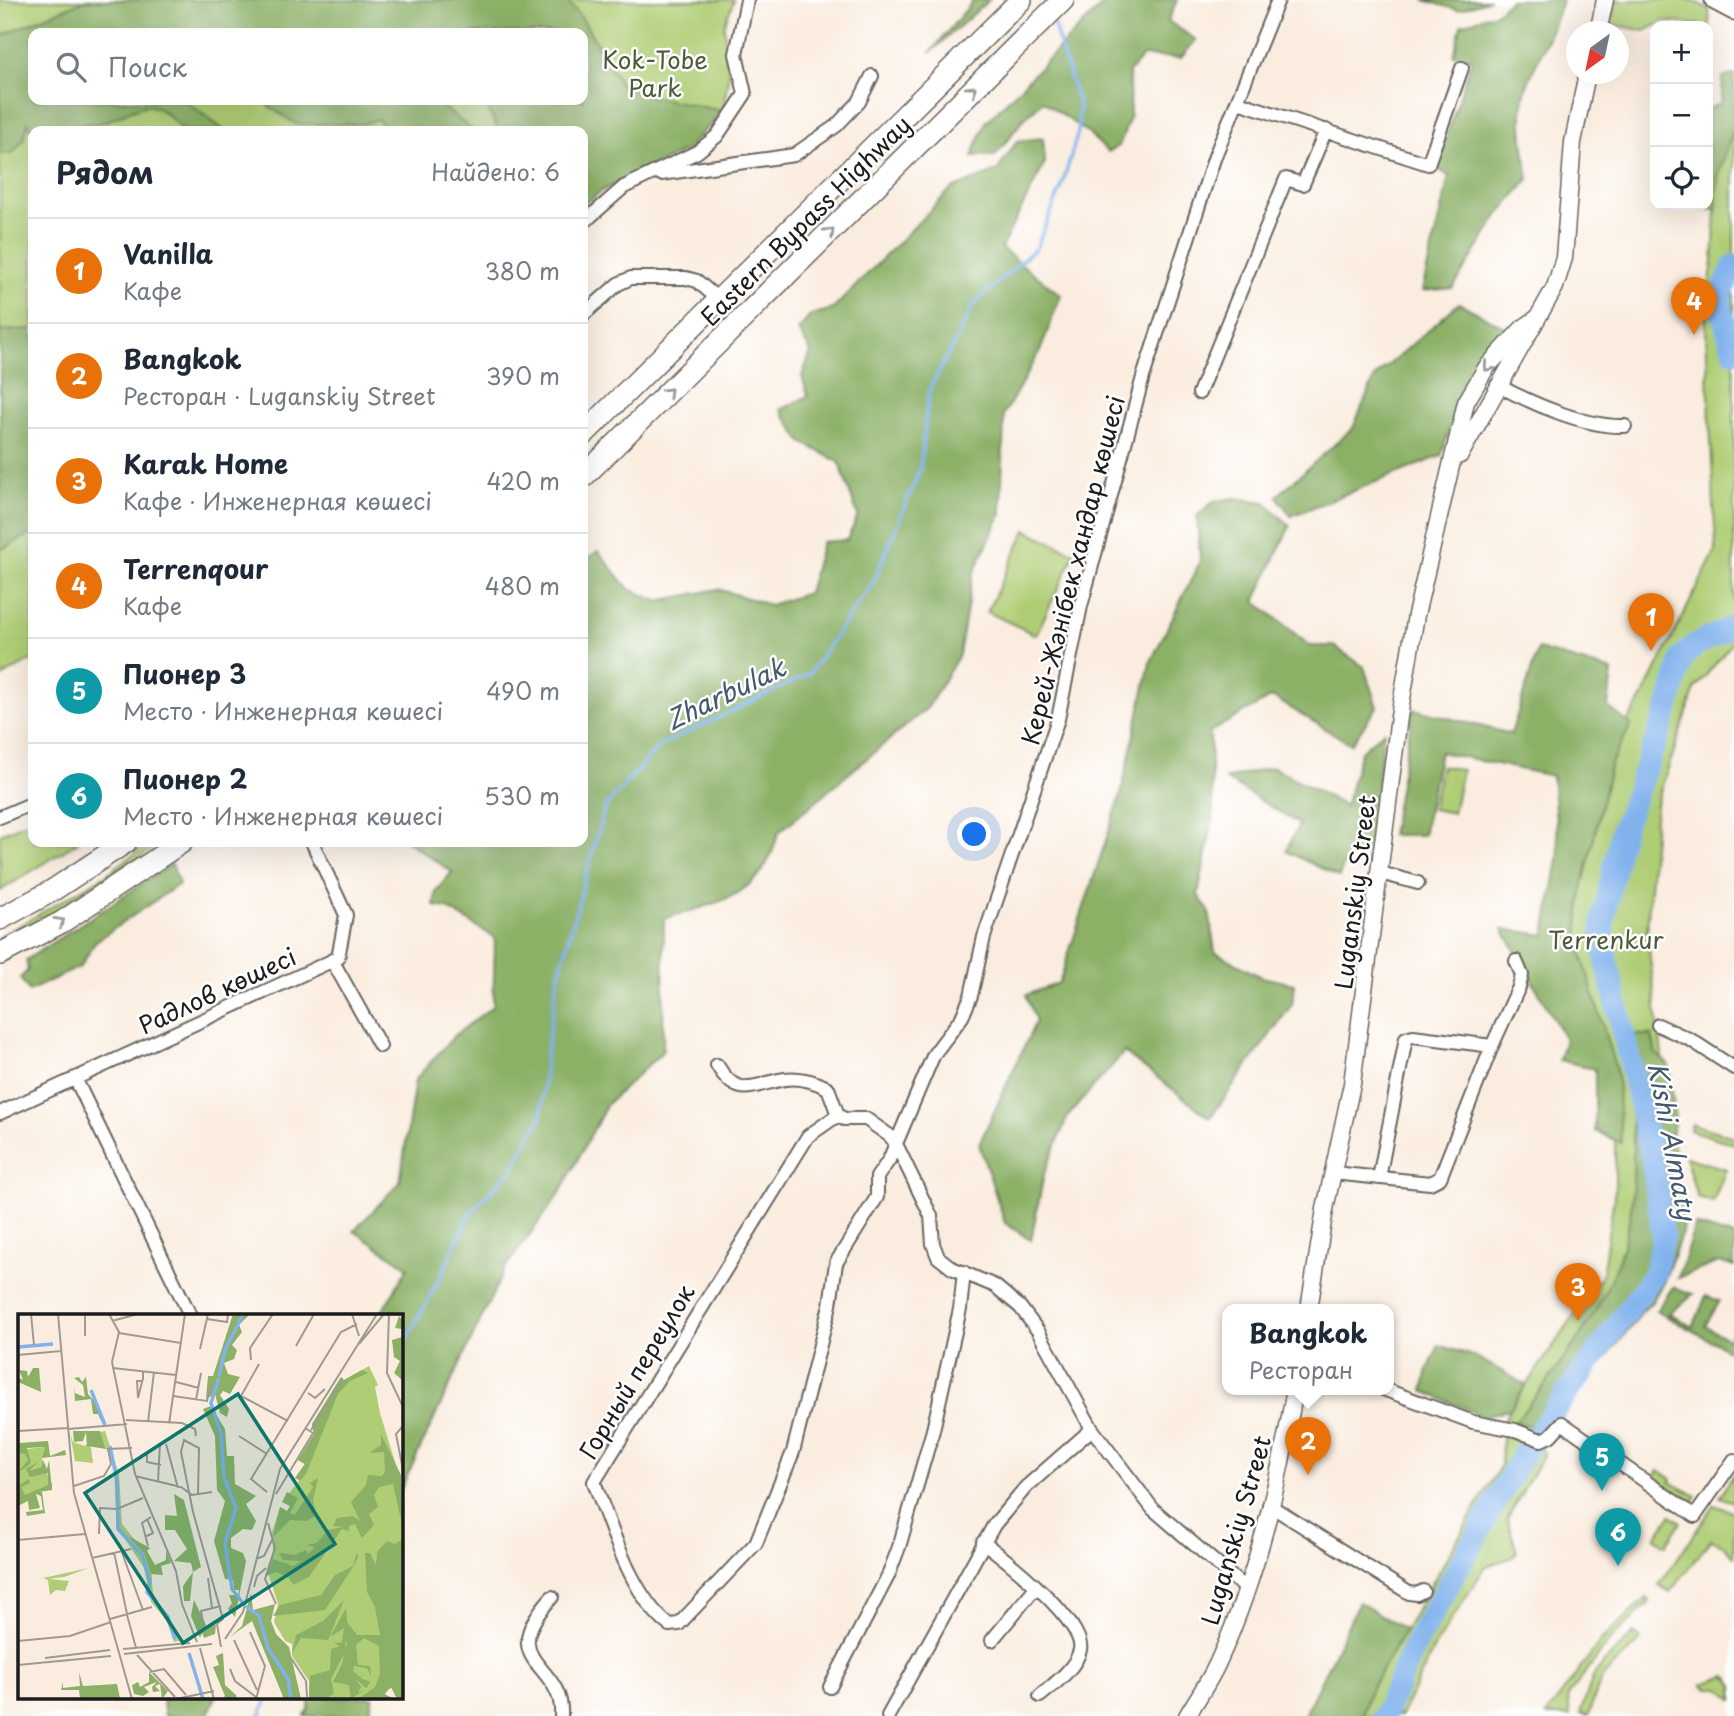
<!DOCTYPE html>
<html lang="ru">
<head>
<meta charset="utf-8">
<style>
	:root { --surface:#fff; --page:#f2f2f3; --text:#1f2937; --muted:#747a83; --line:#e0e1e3; --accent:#c8321e }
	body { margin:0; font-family:"Playpen Sans",sans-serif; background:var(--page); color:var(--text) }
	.controls { position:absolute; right:21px; top:21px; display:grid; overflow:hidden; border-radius:14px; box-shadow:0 7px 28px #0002 }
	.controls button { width:63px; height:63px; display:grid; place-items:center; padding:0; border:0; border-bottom:2px solid var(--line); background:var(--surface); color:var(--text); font:35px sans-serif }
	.compass { position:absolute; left:1566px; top:21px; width:63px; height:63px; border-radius:50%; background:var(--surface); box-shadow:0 7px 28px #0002; rotate:213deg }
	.you { position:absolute; left:975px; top:835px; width:24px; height:24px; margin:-18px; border:5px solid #fff; border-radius:50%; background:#1a73e8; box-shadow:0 0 0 10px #1a73e833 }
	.badge { display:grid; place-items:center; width:46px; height:46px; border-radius:50%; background:var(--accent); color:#fff; font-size:23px; font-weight:700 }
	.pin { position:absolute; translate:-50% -58px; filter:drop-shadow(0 2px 4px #0008) }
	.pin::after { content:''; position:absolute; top:37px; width:24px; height:21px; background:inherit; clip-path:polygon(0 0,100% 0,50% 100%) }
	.popup { position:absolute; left:1222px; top:1304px; width:172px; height:91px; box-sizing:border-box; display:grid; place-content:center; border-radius:14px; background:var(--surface); filter:drop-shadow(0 2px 5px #0005); font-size:23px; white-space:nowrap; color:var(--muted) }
	.popup b { font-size:26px; color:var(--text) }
	.popup::after { content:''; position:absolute; left:50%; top:100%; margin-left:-14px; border:14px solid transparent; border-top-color:var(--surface) }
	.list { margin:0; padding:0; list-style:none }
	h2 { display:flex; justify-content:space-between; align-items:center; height:91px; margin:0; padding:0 28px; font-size:30px }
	h2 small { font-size:23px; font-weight:400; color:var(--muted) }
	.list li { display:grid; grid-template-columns:46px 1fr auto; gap:21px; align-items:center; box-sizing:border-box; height:105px; padding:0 28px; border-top:2px solid var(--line) }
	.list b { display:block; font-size:26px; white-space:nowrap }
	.list p { margin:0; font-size:23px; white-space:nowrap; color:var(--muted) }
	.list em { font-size:23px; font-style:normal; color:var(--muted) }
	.icon { flex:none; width:38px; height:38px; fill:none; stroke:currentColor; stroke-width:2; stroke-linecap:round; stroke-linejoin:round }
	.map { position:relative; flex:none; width:1734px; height:1716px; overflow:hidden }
	.search { position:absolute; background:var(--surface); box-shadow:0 7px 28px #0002; left:28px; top:28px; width:560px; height:77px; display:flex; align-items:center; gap:18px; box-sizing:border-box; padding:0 24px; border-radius:14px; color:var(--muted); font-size:26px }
	.panel { position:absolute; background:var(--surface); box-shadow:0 7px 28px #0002; left:28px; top:126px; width:560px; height:721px; border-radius:14px }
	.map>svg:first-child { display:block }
	.green { fill:#afcd74; stroke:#667448; stroke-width:2; fill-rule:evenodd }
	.forest { fill:#8bb066; stroke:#546641; stroke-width:2 }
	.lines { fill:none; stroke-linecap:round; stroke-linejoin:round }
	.stream { stroke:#81b2ed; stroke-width:3.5 }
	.river { stroke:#81b2ed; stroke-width:23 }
	.minor-casing { stroke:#6a6560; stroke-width:16 }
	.tertiary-casing { stroke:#6a6560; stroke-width:19 }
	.secondary-casing { stroke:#6a6560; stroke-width:23 }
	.primary-casing { stroke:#6a6560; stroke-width:24 }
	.minor { stroke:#fff; stroke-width:12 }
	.tertiary { stroke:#fff; stroke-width:16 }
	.secondary { stroke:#fff; stroke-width:19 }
	.primary { stroke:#fff; stroke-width:21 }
	.oneway { stroke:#999 }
	.labels { text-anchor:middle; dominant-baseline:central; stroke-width:5; stroke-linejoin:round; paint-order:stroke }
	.park-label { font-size:24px; fill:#4f5a3b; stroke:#fff }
	.street-label { font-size:24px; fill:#1c1c1c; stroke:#fff }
	.water-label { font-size:26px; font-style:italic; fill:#445870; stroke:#fff }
	.inset-river { fill:none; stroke:#81b2ed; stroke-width:3.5 }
	.inset-road { fill:none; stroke:#a19991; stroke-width:2 }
	.view { fill:#0f766e; fill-opacity:0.15; stroke:#0f766e; stroke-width:3.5 }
	.inset-edge { fill:none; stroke:#1c1c1c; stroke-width:3.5 }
</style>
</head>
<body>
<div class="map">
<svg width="1734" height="1716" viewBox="0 0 1734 1716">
	<rect width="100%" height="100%" fill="#fff"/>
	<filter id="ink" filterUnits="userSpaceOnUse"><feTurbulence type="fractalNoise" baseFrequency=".0143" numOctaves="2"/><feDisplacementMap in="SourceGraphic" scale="14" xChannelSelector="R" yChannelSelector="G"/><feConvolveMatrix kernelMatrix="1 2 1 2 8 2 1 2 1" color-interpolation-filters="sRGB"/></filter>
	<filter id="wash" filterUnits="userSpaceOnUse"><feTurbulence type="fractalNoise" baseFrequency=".00686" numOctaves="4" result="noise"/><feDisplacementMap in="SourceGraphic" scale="28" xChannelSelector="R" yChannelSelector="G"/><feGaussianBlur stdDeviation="1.57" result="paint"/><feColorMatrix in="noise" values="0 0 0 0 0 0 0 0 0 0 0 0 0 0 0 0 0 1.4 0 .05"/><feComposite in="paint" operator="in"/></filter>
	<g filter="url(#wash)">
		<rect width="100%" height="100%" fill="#faeddf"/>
		<path class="green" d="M0,0H734L724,26L729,72L723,111L685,151L603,190L583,205V131H33V659L0,678ZM33,33H583V100H33Z
			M1616,0H1691L1709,9L1710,31L1708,26L1664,21L1645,31L1611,24Z
			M1734,128V641L1695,689L1656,804L1647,933L1679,1195L1663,1277L1636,1321L1560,1416L1541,1450L1544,1453L1507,1519L1517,1551L1514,1557L1486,1566L1436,1644L1401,1716H1362L1370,1690L1501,1465L1503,1422L1510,1409L1602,1275L1615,1190V1121L1563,942L1586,788L1641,700L1716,550L1705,312L1713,261L1718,176Z
			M1026,530L1075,553L1036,635L987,612Z
			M1441,766L1462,770L1453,813L1432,809Z
			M33,820V842H78L0,891V834Z
			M151,842H161L109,880L0,943V937L106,875Z
			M1692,1124L1734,1137V1144L1690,1130Z
			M1685,1157L1726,1169L1713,1202L1697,1197Z
			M1659,1470L1672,1479L1670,1482L1697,1496L1692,1503L1654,1478Z
			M1734,1474V1502L1719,1497Z
			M1714,1505L1734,1512V1556L1723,1545L1711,1540L1670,1592L1659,1585Z
			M1671,1515L1681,1522L1666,1545L1655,1538Z
			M1646,1598L1650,1602L1611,1639L1568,1696L1570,1716H1546L1601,1640Z
			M1634,1633L1641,1640L1602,1677L1588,1716L1580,1713L1595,1672Z
			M1726,1676L1734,1685V1700L1720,1688H1707L1702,1684Z"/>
		<path class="forest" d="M85,0H567L583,20L622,86L650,96L723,111L685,151L603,190L583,205V131H499L483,100H583V33H33V100H184L225,131H183C150,93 147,105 106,121C95,125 80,125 67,127L63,131L33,133L28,122L24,139L12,154L0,153V36Z
			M974,0H989L930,53Z
			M1107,0H1177L1168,21L1196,40L1181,58L1143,56L1129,72L1130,117L1119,146L1108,152L1089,134L1043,101L1023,120L995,156H972L986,122Z
			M1424,0H1490L1458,10Z
			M1510,0H1562C1553,32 1538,56 1527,86C1517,115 1524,150 1529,179L1499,214L1453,288L1422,291L1449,176L1436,168L1472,59L1454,55L1461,25L1497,12Z
			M1734,75V128L1718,176L1716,210L1673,206L1708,205V109L1721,103L1723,77Z
			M270,100H433L474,131H388L378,119L362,124H296L268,106Z
			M1043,138L1045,163L1001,248L1061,295L1040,351L1004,414L1001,515L973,574L959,655L928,707L778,833C764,897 718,902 664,919L663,1051L607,1104L560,1193L504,1270L401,1489V1315H380L408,1267L354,1231L400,1182L415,1080L454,1036L493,1006L495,938L447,908L434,906L436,891L452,872L408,842H583V561L598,551L629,589L658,601L718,589L770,605L808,593L822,542L847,540L858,516L839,462L802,442L781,410L808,396L802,376L811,352L798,330L811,315L833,309L951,189L997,171L1017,141Z
			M1459,303L1508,329L1467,379L1441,456L1291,516L1277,496L1353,428L1375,377Z
			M33,329V533L0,550V331Z
			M1235,498L1265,502L1290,526L1255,601L1310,646H1334L1364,667L1377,707L1351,744L1272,697L1210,732L1213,819L1198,895L1209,911L1215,952L1261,977L1295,984L1292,1004L1210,1118L1124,1052L1068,1116L1044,1174L1031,1240L1005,1223L979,1144L1036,1021L1026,995L1059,983L1121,794L1150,663L1200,562L1197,516L1214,501Z
			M1538,649L1612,671L1608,707L1631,725L1611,763L1582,890L1579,921V945L1617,1074L1621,1143L1595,1131V1069L1559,1060L1565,1039L1503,929L1545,935L1559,853L1552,776L1440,752L1423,835H1391L1413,709L1511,734Z
			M1384,731L1370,853H1348L1339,877L1286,851L1299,824L1225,779L1273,767L1345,806L1361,751Z
			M172,864L179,884L96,941L80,967L29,991L20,978L28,970L26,960Z
			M1631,1035H1652L1656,1054L1669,1065L1675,1120L1668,1145L1685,1203L1682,1232L1664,1281L1651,1303L1621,1331L1650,1289L1662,1267L1671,1235L1659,1158Z
			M1630,1075L1655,1227L1654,1257L1641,1284L1534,1426L1515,1422C1566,1359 1620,1291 1631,1209C1636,1169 1631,1116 1630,1075Z
			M1695,1225L1734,1237V1267L1719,1262L1678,1278Z
			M1673,1287L1693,1294L1669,1314L1693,1327L1706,1296L1720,1301L1705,1326L1728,1339L1734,1330V1353L1656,1311Z
			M1439,1345L1476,1357L1526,1385L1510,1409L1485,1417L1423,1391L1428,1370Z
			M1359,1602L1405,1630L1370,1690L1362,1716H1304Z
			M162,1697H216L207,1716H165Z
			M309,1697H373L369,1716H305L309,1710Z"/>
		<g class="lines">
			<path class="stream" d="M401,1350L442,1274L470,1213L511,1170L541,1118L546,1054L558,977L605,807L659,746L809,674L874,581L920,469L929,390L975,303L1036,248L1062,186L1078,132L1079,107L1053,22
				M260,1716L268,1697"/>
			<path class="river" d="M1734,266L1721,294V309L1734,351
				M1384,1716L1416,1642L1525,1451L1655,1273L1663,1237L1653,1162L1603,945V921L1622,831L1668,708L1682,658L1695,645L1734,626"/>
		</g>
	</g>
	<g filter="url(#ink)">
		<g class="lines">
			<defs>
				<path id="minor" d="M1238,102L1428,164L1462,68
					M661,174L794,155L836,126L859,102L872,76
					M583,223L624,187L697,152L717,136L745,94L736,54L747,0
					M583,315L618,284L631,278H686L697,281L719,300
					M1497,385C1531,403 1587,428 1625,426
					M1199,393L1286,179L1303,184L1326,130
					M0,817L33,803
					M1380,873L1418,883
					M332,960L380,1046
					M1658,1025L1691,1040L1734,1068
					M717,1065C738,1101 753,1084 785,1079C800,1077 814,1081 828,1088L838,1115L844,1119H866L890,1136L896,1144L931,1216L933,1244L938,1257L952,1268L995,1286L1020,1307L1038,1331L1092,1429L1153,1509L1246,1589
					M75,1078L190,1315
					M0,1113L338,958L346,915L312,842
					M838,1115L808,1136L594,1482C611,1526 631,1596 669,1625L679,1624L756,1543L793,1452L830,1305L836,1263L877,1197V1177L889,1160L934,1054L962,1017L971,996L984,937L1058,719L1081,606L1143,377L1215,156L1278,0
					M1333,1173L1430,1183L1440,1178L1492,1046L1519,987L1522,975L1516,961
					M1379,1178L1406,1038L1413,1036L1492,1046
					M1383,1389L1473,1422L1515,1430L1541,1440L1550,1436L1562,1423L1695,1516L1734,1460
					M1269,1505L1409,1593L1417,1594L1423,1591
					M983,1542C1004,1558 1086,1622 1080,1650C1076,1668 1053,1685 1040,1696
					M552,1597C491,1664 565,1662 561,1716
					M992,1640L1036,1587
					M830,1687L888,1576L899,1547L933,1430L960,1309L964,1272
					M888,1716L994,1525L1026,1487L1092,1429"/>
				<path id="tertiary" d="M1598,32L1605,0
					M1460,455L1555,287L1564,258L1573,142L1587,74
					M1309,1309L1325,1209L1352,1084L1399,717L1416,615L1466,402L1486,368L1523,328L1536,319
					M1187,1716C1198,1697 1211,1679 1219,1660C1258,1575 1279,1480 1295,1389"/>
				<path id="secondary" d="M1715,0L1734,10"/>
				<path id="primary" d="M583,435L1021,0
					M583,477L1063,0
					M0,919L50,892L126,842
					M0,954L62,922L182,842"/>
			</defs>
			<use href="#minor" class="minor-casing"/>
			<use href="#tertiary" class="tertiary-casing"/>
			<use href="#secondary" class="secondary-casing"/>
			<use href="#primary" class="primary-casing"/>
			<use href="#minor" class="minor"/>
			<use href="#tertiary" class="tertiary"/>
			<use href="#secondary" class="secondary"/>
			<use href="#primary" class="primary"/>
		</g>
		<defs><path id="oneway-chevron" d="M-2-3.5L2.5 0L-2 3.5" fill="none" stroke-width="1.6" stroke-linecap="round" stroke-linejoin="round" transform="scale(1.75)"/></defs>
		<g class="oneway">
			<use href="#oneway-chevron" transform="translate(972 90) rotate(-45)"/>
			<use href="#oneway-chevron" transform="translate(830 232) rotate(-45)"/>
			<use href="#oneway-chevron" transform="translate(1488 367) rotate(131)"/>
			<use href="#oneway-chevron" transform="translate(668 392) rotate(-45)"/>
			<use href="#oneway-chevron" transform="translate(60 922) rotate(-30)"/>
		</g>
	</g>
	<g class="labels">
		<g class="park-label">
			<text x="655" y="59">Kok-Tobe<tspan x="655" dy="28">Park</tspan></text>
			<text x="1606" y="939">Terrenkur</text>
		</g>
		<g class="street-label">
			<text transform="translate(805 220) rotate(-45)">Eastern Bypass Highway</text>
			<text transform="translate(1072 570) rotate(-76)">Керей-Жәнібек хандар көшесі</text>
			<text transform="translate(1354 892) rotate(-83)">Luganskiy Street</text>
			<text transform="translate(217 990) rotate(-25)">Радлов көшесі</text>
			<text transform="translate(636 1371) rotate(-59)">Горный переулок</text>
			<text transform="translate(1235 1530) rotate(-74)">Luganskiy Street</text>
		</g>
		<g class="water-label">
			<text transform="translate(725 693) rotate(-26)">Zharbulak</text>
			<text transform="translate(1673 1141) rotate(79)">Kіshі Almaty</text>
		</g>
	</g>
	<g transform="translate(18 1314)">
		<rect width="385" height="385" fill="#faeddf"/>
		<path d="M351,52L360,71L357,73L362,99L385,174V369L369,376L366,385H291V367L274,342V330L267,327L256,308L260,290L249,256L255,237L254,218L262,193L269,197L272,192L264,188L281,167L277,164L287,150L280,146L296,120L294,110L323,63L326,66ZM87,117L101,160L104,210L126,237L133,252L135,280L161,327L156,328L148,306L133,288L126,254L99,213L96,155L82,118ZM52,119L55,128L67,132L71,128L67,125L72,127L75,149L57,147ZM27,133L24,145L33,170L0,185V136ZM71,254L46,263L31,265L51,267L47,277L38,276L32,281L30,266L25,264Z" fill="#afcd74"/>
		<path d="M215,0H232L221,11L224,18L214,31L219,36L216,45L206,49L210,60L222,63L212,80L205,77L202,81L211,95L209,103L202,99L197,80L188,85L190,62H195ZM381,2L385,7L384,85V66L376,59L382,47L376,43L374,26L384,23V15L377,14ZM15,54H21L23,78L0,68V63L5,66L1,56L9,57L10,63ZM344,56L350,59L332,67L320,80L288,160L283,166L277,164L287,150L280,146L296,120L294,110L323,63L326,66ZM61,63L64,68L68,63L70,80L78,89L85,111L80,100H75L73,85L57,87L56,72L57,79L67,83L65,71L56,64ZM193,92L207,115L209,142H216L217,170L238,182L228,190L238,207L234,216L225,215L213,224V234L225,239L228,247L217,303L210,295L214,289L211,281H220L221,276H216L215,266L207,265L196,227L207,187L199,176L197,122L185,95ZM55,117H82L88,135L69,132L68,118L65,127L56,128ZM363,120L383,161L385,215L375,170L361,173L356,181L360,193L351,200L356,211L344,224L337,210L331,212V217L324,215L291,263L275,271L271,264L258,258L248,262L255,245L275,252L283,247L265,246L261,239L277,241L288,236L290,240L297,233L289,231L299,229L310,216L325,213L315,212L319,204L335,202L342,207L333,188L348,171L350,161L364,162L367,158L366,138L351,139L363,131ZM30,127L32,142L47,136L48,141L24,144L27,133L9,134L13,149L6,155L1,157L10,146L7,140L0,139L1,129ZM25,146L29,155L31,146L33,166L34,171V176L21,178H24L27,199L9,202L8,198L25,196L23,182L18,180L22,194L11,196L10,187L0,192V172L11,165L12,169L3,173L7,181L30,171V159L12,163L8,155L20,148L11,157L24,153ZM300,164L295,187L299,201L288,207L272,206L255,223L262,193L269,197L272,192L264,188L269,178L280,184L272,199L277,201L295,173L292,169ZM156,180L166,186L183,253L175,258L172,287H166L165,272L175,258L173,249L156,247L169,235L157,216H147V201L159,202ZM110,222L132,234L129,237L137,251L148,246V236L153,249L143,252L145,261L133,260L126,239ZM385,225V385H379L373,373L366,380L377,385H340L357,373L362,360L361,332L346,324L338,331L340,351L352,352L353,362L349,354L336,352L335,357L342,363L347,359L342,364L353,368L348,374L338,365L343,373L340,379L348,375L333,385L331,371L315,368L324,350L326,340L313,365L316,379L308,385H291L292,362L312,356L313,335L322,332L316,329L327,328L328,335L329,328H324L326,314L312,323L328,294L329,308L339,321H362L357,293L349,278L347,239H352L358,251L359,238L369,227L377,230ZM339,238L340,243L335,253L307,296L255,302L262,291L303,281L317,261L335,252ZM233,279L235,296L257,290L253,307L258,320L271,333L283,385H266L234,307L212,323L224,312ZM176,286L188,311L185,316L198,310L197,320L186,324L184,319L182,324L173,302ZM326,286L310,326L283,324L274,339L278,321L305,307ZM205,339L207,371L219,382L216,385H204L207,382L195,353L201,351L198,342ZM61,358L65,372L99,370L102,384L62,385L61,376H43L45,368V374L62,372ZM131,358L150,377L144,385L142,370L137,372L142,377L135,378L134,373L139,368L126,373L131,378L125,382L116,380L114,371L120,368L122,373L131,368Z" fill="#8bb066"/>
		<path class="inset-river" d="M0,33L35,30M201,62L207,36L225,0M201,64L193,89L203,120L206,163L218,194L207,229L214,275L224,288M73,76L87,111M92,132L99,167L100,215L124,241L132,268L129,278L150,303L157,325M228,292L241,302L250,334L270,365L273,385M171,339L185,385"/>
		<path class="inset-road" d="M13,0L16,31M40,0L56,179L114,385M67,0V22M91,0L101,18L94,48L117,160L158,257L164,290M334,0L341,22M371,0L369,59L385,93M189,5L209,8L210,0M94,7L120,0M101,19L163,29M341,30L366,0M278,32L296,0M182,35L190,0M0,41L43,37M233,46L232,34L255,0M241,50L223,82L270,107M95,54L158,61M125,67H119L120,84L124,68L125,65V57M158,68L181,74M290,79L297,84L307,75M155,82L189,87L193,72M178,86L183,59M108,106L164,109L177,115L178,122M130,108L136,58M151,110L167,0M385,112L378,120L385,156M51,115L109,110M293,116L324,66M0,117L50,114M221,122L249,140M148,130L160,174M129,141V148L143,151M117,162L163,173L174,181L194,178M140,167L142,130M56,172L86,162L93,150L90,135L114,134M249,178L233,165L323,18L339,10M180,180L181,134L166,126L163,138L175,198L205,305L199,310L203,333M258,180L295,119L287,114M250,209L257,234L247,265L258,290M81,220L82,194L99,195L125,184M127,223L135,219L129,205M0,226L67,220M130,232L124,209L133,203M103,236L125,296M96,238L109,300M74,244L113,235M238,245L246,242L254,226M190,264L194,294M236,273L239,262L248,254M164,290L179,328M109,301L118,334M92,305L134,293M185,308L183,297L203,292M232,318L247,352L238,385M207,325L225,298L262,155L359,0M216,326L239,376M0,327L52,322L93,308M182,334L196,385M105,335L172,329M106,340L194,330M119,341L157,383M27,344L92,336M273,344L288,367L289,383M0,351L93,342M212,355L217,367L238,383M132,358L146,355L168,381M158,385L196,377"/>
		<path class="view" d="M220,80L317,230L165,329L67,179Z"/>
		<rect width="385" height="385" class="inset-edge"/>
	</g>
</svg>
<div class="controls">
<button>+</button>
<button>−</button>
<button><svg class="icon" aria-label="locate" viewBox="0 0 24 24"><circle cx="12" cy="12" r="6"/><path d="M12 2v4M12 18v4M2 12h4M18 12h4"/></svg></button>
</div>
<svg class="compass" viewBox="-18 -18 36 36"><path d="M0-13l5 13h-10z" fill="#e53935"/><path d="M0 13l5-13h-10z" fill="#747a83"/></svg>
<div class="you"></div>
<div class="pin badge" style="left:1651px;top:651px;background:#e8710a">1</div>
<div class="pin badge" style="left:1308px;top:1475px;background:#e8710a">2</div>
<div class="popup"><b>Bangkok</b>Ресторан</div>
<div class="pin badge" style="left:1578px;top:1321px;background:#e8710a">3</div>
<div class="pin badge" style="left:1694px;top:335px;background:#e8710a">4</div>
<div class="pin badge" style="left:1602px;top:1491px;background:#0f9aa8">5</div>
<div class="pin badge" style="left:1618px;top:1566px;background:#0f9aa8">6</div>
<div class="search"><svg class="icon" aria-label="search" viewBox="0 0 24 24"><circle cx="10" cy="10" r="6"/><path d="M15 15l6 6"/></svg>Поиск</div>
<section class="panel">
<h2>Рядом<small>Найдено: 6</small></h2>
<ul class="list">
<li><span class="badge" style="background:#e8710a">1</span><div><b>Vanilla</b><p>Кафе</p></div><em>380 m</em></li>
<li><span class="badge" style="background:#e8710a">2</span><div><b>Bangkok</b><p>Ресторан · Luganskiy Street</p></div><em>390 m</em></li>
<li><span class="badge" style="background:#e8710a">3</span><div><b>Karak Home</b><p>Кафе · Инженерная көшесі</p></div><em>420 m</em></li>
<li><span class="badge" style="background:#e8710a">4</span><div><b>Terrenqour</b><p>Кафе</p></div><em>480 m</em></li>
<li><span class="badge" style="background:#0f9aa8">5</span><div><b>Пионер 3</b><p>Место · Инженерная көшесі</p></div><em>490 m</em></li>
<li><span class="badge" style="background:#0f9aa8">6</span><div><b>Пионер 2</b><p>Место · Инженерная көшесі</p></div><em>530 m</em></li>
</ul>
</section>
</div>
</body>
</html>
